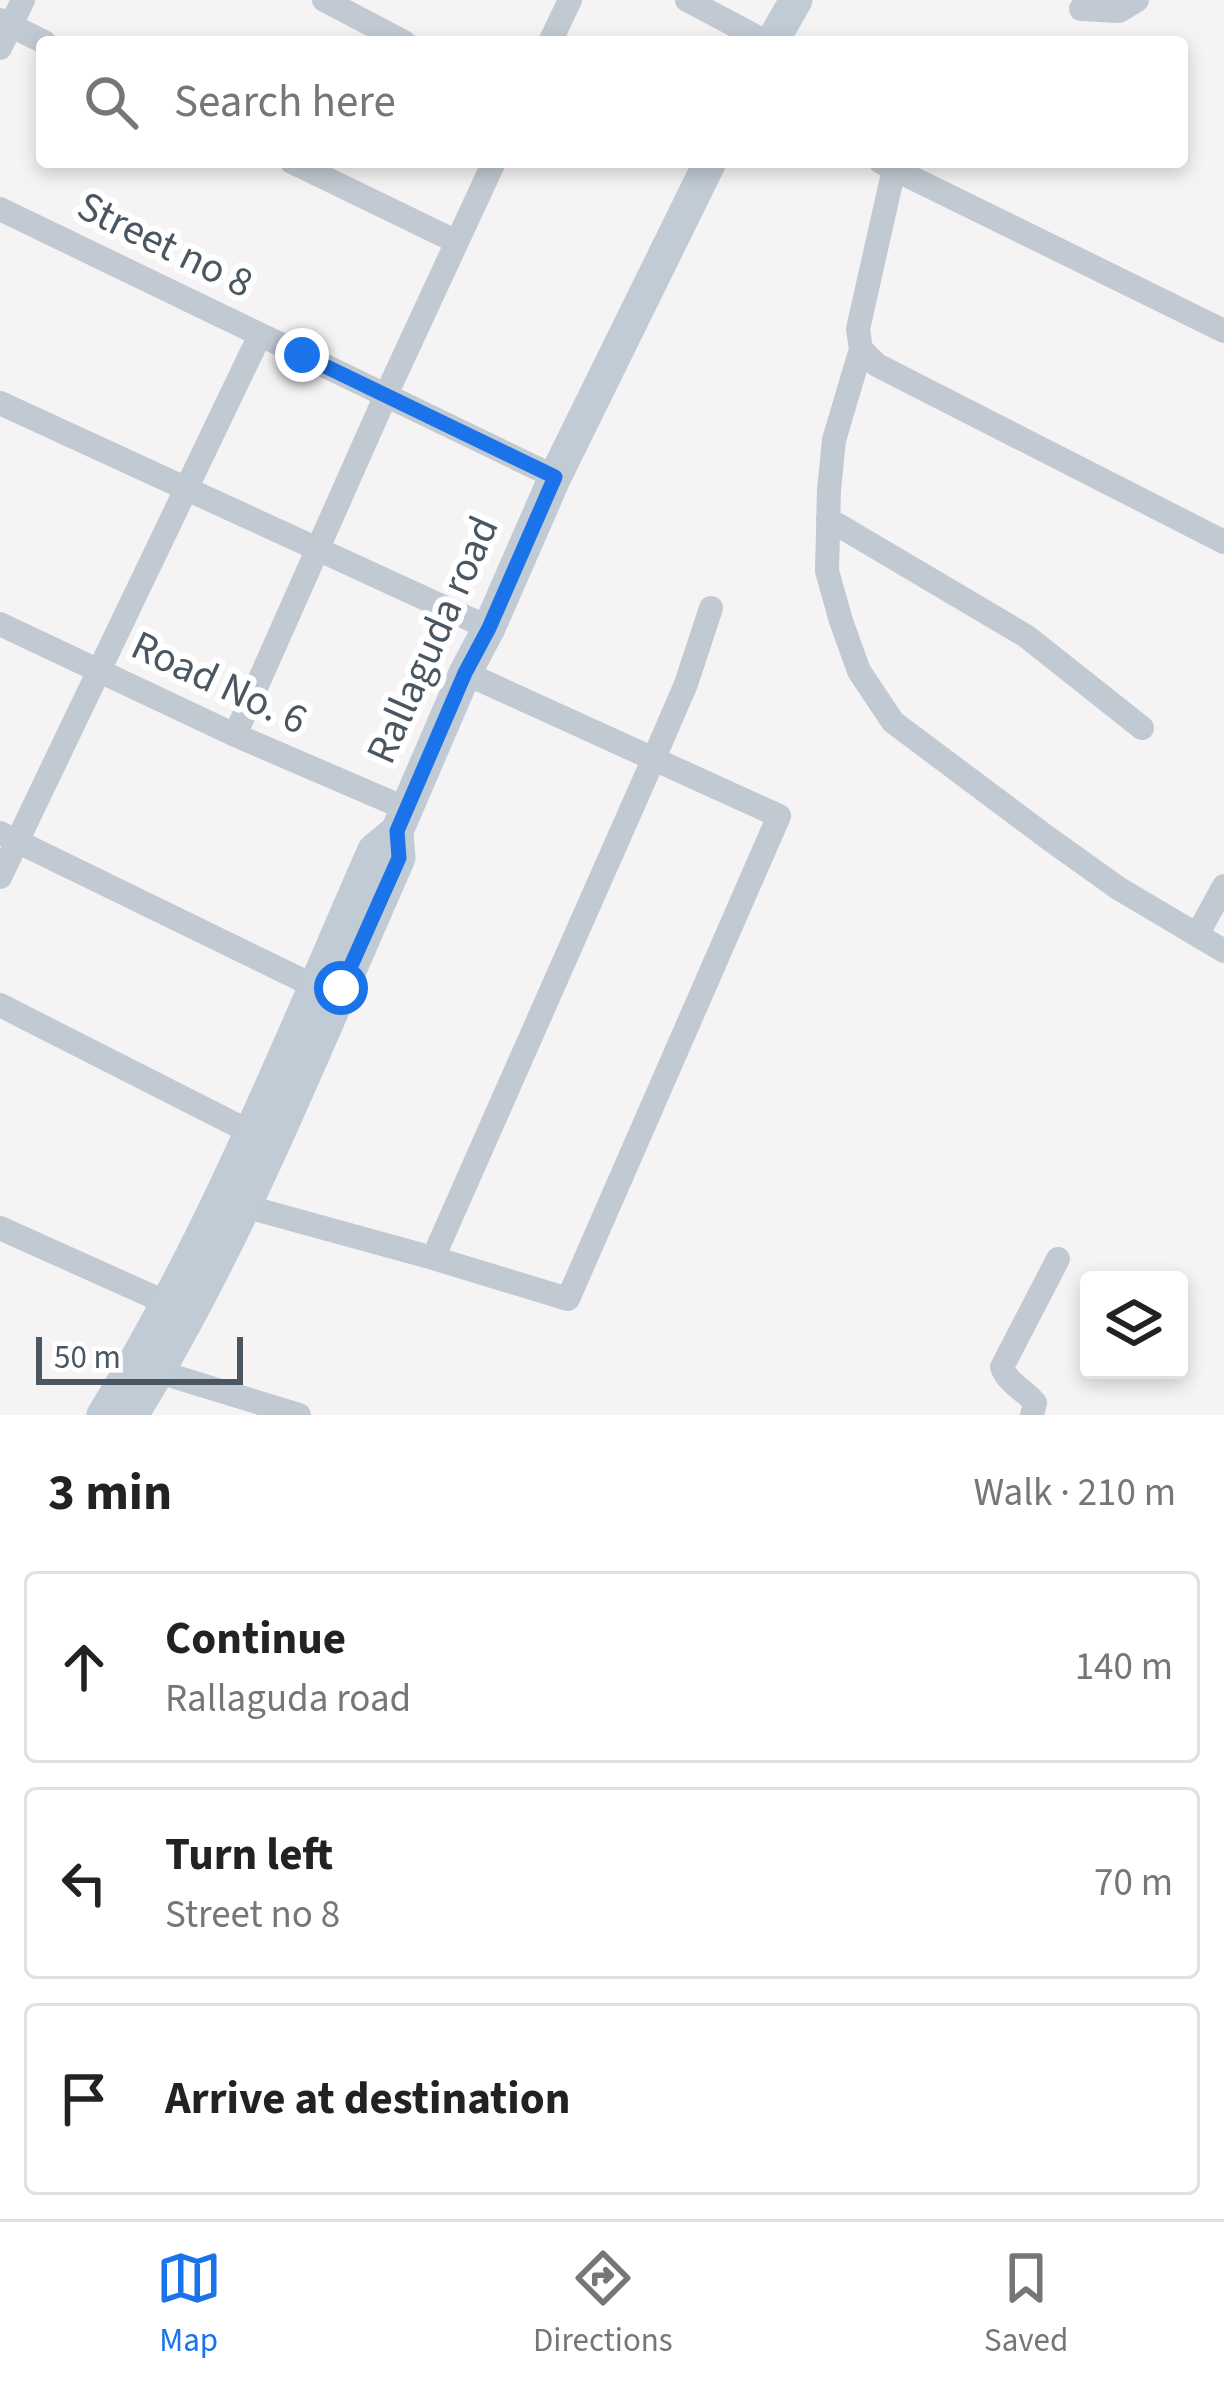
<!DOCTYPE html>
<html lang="en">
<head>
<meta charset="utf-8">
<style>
	:root { --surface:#fff; --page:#f6f6f6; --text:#222; --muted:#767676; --line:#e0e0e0; --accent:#1a73e8 }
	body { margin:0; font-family:"Source Sans 3",sans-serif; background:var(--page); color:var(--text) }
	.controls { position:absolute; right:36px; bottom:36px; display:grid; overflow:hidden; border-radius:12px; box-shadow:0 6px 18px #0003 }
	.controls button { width:108px; height:108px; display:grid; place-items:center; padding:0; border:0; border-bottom:3px solid var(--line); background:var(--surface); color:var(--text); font:60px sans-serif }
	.scale { position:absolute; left:36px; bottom:30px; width:207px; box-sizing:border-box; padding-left:12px; border:6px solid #4a5661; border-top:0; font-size:33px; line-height:42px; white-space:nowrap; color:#4a5661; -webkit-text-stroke:9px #fff; paint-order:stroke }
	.stop { position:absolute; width:36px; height:36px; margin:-27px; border:9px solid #1a73e8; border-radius:50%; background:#fff }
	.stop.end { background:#1a73e8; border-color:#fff; box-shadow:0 3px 12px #0008 }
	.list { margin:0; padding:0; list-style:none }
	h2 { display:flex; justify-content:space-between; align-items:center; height:156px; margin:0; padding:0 48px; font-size:51px }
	h2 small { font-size:39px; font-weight:400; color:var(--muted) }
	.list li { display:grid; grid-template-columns:78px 1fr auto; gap:36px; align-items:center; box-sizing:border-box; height:192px; margin:0 24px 24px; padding:0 24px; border:3px solid var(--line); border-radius:12px }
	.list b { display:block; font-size:45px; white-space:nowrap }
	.list p { margin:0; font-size:39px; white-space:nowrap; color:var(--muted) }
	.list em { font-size:39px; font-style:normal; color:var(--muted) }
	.icon { flex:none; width:66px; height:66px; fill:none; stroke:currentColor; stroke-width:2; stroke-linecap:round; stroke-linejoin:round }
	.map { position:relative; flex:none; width:1224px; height:1415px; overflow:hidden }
	.search { position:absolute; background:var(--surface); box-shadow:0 6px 18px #0003; left:36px; right:36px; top:36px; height:132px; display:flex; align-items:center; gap:30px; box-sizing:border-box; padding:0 42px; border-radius:12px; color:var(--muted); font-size:45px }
	.sheet { height:804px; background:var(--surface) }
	nav { display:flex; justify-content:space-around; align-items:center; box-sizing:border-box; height:168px; border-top:3px solid var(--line); background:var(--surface); font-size:33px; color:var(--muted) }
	nav a { display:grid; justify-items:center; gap:6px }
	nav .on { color:var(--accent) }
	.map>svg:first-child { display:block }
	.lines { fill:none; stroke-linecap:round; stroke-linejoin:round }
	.minor { stroke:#c1cad2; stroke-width:24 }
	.secondary { stroke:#c1cbd6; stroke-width:33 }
	.route { stroke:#1a73e8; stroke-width:15 }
	.labels { text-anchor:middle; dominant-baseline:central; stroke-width:12; stroke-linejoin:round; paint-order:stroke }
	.street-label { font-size:42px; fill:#4a5661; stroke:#fff }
</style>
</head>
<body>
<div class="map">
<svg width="1224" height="1415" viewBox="0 0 1224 1415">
	<rect width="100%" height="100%" fill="#f5f3f3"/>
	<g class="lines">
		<path class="minor" d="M324,0L404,42
			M687,0L766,42
			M1081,9L1119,11L1137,0
			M0,20L44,42
			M550,42L570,0
			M0,48L23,0
			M292,162L457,242
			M881,162L894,169L858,329L861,349L877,365L1224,542
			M898,162L894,169L1224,331
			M0,209L555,477
			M861,349L834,440L829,490L827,571L841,621L859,671L893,722L1048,838L1118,888L1224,951
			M0,403L489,628
			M828,519L1026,636L1142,728
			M0,624L235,735L407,809
			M235,735L386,395L494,162
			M0,833L314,986
			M0,877L260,335
			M1197,935L1224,886
			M0,1005L252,1133
			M244,1206L433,1258L568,1299L779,816L465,673
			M0,1228L167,1303
			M433,1258L654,758L686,684L711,608
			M159,1372L299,1415
			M1032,1415L1035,1403C1024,1389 1008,1384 1002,1367L1058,1259"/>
		<path class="secondary" d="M772,42L796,0
			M103,1415C213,1237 290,1041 374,850L397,831L465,673L489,628L555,477L710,162
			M132,1415C239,1243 317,1043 399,858L397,831"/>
	</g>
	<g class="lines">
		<path class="route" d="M302,355L555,477L489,628L465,673L397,831L399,858L341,988"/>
	</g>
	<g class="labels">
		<g class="street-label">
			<text transform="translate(165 245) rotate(26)">Street no 8</text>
			<text transform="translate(433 640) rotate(-66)">Rallaguda road</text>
			<text transform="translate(219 683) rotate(25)">Road No. 6</text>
		</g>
	</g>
</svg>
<div class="controls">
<button><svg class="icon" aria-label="layers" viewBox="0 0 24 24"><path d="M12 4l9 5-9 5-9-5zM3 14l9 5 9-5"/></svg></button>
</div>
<div class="scale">50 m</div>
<div class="stop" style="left:341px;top:988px"></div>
<div class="stop end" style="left:302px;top:355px"></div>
<div class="search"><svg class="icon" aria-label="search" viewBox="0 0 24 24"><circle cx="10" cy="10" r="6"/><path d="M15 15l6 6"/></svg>Search here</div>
</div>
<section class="sheet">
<h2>3 min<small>Walk · 210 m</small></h2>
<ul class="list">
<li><svg class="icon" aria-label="ahead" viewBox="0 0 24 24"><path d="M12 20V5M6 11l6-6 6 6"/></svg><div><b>Continue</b><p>Rallaguda road</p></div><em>140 m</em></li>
<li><svg class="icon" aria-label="left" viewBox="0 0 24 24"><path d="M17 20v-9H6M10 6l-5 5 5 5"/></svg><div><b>Turn left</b><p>Street no 8</p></div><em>70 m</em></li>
<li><svg class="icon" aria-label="arrive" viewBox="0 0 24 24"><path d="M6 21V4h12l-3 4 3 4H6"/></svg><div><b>Arrive at destination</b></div></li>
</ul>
</section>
<nav>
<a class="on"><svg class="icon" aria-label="map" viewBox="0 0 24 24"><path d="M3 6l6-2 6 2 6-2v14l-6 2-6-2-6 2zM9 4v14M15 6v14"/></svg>Map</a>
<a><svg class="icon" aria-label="directions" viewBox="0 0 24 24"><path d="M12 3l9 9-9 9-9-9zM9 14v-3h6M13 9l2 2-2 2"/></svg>Directions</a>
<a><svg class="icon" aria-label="saved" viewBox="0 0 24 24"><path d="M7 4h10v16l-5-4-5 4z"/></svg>Saved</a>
</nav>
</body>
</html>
